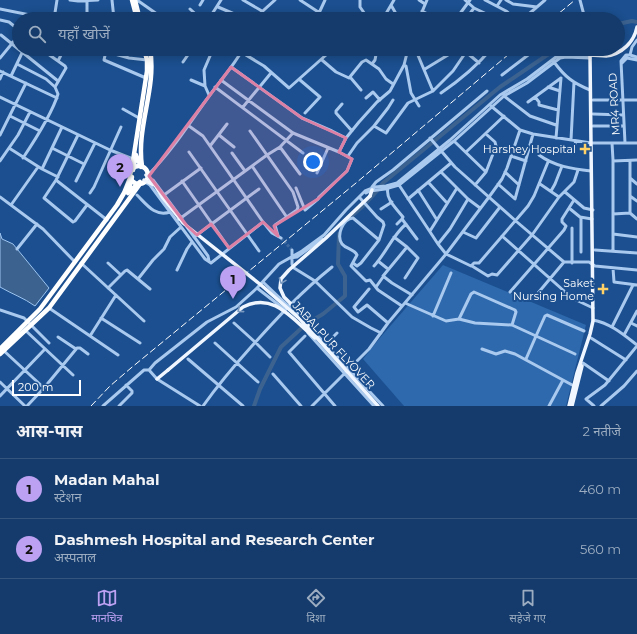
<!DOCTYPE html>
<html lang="hi">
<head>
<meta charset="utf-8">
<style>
	:root { --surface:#143b6b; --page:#1d4271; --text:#f1f3f6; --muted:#9dadc1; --line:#33557e; --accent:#bca0f2 }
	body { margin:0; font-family:Montserrat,"Noto Sans Devanagari",sans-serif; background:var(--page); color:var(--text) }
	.scale { position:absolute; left:12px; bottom:10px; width:69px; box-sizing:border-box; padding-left:4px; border:2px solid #fff; border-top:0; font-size:11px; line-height:14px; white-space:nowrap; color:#fff; -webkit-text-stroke:3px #1b4f8f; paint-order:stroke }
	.you { position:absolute; left:313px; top:162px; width:14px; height:14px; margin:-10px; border:3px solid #fff; border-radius:50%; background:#1a73e8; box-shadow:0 0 0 6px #1a73e833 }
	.badge { display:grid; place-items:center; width:26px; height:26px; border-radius:50%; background:var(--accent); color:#111; font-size:13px; font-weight:700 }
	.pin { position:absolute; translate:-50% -33px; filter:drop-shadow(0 1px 2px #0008) }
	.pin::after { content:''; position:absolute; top:21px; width:14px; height:12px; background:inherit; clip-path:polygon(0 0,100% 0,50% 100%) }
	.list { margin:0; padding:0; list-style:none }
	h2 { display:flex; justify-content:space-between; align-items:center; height:52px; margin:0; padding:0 16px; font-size:17px }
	h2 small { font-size:13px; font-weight:400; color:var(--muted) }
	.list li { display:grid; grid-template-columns:26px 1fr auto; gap:12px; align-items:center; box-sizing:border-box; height:60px; padding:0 16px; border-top:1px solid var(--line) }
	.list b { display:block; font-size:15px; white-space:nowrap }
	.list p { margin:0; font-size:13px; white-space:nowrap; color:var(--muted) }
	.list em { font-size:13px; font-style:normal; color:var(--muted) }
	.icon { flex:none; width:22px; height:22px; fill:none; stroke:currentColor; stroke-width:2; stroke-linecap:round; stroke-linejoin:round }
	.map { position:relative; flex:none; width:637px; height:406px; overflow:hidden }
	.search { position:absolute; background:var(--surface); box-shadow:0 2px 10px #0003; left:12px; right:12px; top:12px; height:44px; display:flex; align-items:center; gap:10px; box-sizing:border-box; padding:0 14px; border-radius:22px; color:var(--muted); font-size:15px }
	.sheet { height:172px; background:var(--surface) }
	nav { display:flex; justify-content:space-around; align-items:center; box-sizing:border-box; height:56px; border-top:1px solid var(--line); background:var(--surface); font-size:11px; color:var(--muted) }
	nav a { display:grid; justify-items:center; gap:2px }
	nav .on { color:var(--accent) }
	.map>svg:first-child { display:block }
	.green { fill:#2e69ad }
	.water { fill:#3c6290; stroke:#9cc4f0 }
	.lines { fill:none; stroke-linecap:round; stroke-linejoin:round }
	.river { stroke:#3c6290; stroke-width:4 }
	.minor-tunnel { stroke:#3d69a0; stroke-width:3; stroke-dasharray:3 1.5; stroke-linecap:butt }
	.minor { stroke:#a9c9ee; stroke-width:3 }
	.major { stroke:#f0f6ff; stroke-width:3.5 }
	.highway { stroke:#fff; stroke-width:4.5 }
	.rail { stroke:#fff; stroke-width:1; stroke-dasharray:7 3; stroke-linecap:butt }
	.major-bridge { stroke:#f0f6ff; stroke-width:3.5 }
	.highway-bridge { stroke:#fff; stroke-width:4.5 }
	.oneway { stroke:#7b9ac1 }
	.marked { fill:#dd80a5; fill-opacity:0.2; stroke:#dd80a5; stroke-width:3; stroke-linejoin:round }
	.poi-dot { fill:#ffd166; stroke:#1b4f8f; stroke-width:1.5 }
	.labels { text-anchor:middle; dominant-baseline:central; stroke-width:4; stroke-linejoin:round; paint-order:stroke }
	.street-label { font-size:11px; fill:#fff; stroke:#1b4f8f }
	.poi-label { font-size:11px; fill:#fff; stroke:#1b4f8f; text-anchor:end }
</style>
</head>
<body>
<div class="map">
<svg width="637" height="406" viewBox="0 0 637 406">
	<rect width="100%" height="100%" fill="#1b4f8f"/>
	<path class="green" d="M443,265L586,325L566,406H404L363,359L379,339Z"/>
	<path class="water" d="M0,233L2,239L13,244L49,288L35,306C24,298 12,294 0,287Z"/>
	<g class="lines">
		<path class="river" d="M618,24L632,21L637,22
			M366,203L377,191L383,183L500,87L556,49
			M347,220L363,206
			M254,406L260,389L281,347L306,324L323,314L345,296V276L338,264L339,234"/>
		<path class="minor-tunnel" d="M281,238L292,250"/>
		<path class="minor" d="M70,0L78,1L98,0
			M112,0L114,19
			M137,0L164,19
			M243,0L262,11
			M300,0L329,19
			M360,0V7L367,17
			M419,0L425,4
			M465,0L474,8L497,19
			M485,0L506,11L516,19
			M506,0L513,4L537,7
			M580,0L585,19
			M200,5L203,0
			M391,5L399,19
			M497,6L501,0
			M218,7L246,19
			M0,9L50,19
			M190,9L201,19
			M422,11L437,19
			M319,13L325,0
			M212,14L221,0
			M384,17L394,0
			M54,19L57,0
			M87,19V0
			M254,19L275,0
			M365,19C370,15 378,15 384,17L383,19
			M419,19L427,0
			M456,19L470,0
			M466,19L474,8
			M523,19L545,0
			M574,19L585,17
			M0,20L9,22L19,30
			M1,35L58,81
			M97,49L129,58L147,60
			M233,49L241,52L264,66L289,88L326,55L336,49
			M408,49L417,53
			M421,49L417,53L433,91
			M459,49L466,52L479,63
			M106,51L104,60L146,78
			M630,55L632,47L637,40
			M0,58L19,35
			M322,60L336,72L349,78L362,62L366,60L379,69L386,79L393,84
			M58,61L64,49
			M183,62L192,49
			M554,62C565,77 573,83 590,90
			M622,63L627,58L637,60
			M17,64L46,79L55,87
			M372,64L375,60L377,49
			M404,65L406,66L411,93L419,106
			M231,67L302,118L332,131L346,138
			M425,69L448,55
			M0,71L57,98
			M502,75L536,49
			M11,76L22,53
			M350,77L361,90
			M0,79L3,72
			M191,80L205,86
			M221,80L293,133L339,152L352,159L347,171L319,197L318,199L305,210L296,188
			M300,80L320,97L305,113
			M215,87L303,153
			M548,87L560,91
			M441,93C460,80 476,67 491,49
			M209,95L205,86L204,70L213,49
			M504,96L530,116L556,125
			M0,97L110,150L133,159
			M535,97L539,102V105L558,110
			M366,98L373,92L380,100
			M593,100H637
			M528,102L561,78
			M342,104L336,111V113L352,131
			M491,106L520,130L533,134L591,143H637
			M243,107L271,73
			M123,109L139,118
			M593,114L623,115
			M10,116L40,131
			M189,126L203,136L263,222L272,233L281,238
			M374,126L388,108L393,100
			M593,126H624
			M250,131L293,192L298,207L297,210L275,225L278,236
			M0,135L26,83
			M78,135L56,180L44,198L73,222L75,221L87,205
			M219,135L234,147
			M430,138L455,167L517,222L564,262H589L595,266L637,270
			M556,138L561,78
			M571,140L574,82
			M454,141L486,172
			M612,143L613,160V251
			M625,143L621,61L626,55H630L637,57
			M210,146L227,124
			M280,147L300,174
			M9,148L42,169L58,177
			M52,148L84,164
			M555,150L572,153L576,141
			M189,152L259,251
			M339,152L346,138L359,122L377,102L390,91L404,65L408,49
			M466,152L504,116
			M232,153L245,171
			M539,155C554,166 572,169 591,171
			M348,156L357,143L374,126L386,133L408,103L433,91L453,71L468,49
			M511,156L526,161
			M23,158C35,140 52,114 58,94L55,87L66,68L65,66L48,54V49
			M0,161L18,135L30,112
			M613,161L637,160
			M252,166L286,216
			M42,169L62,127
			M441,172L468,199L480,208
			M505,172L519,185
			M317,173L328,148
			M149,174C172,151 188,125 207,99C219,82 233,67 243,49
			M630,178L637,184
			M56,180L107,220
			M153,180L182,219
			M76,181L95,143
			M182,181L229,248
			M145,182L150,185L205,259L211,263L263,222
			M428,182L447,203
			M498,184L515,199L533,134
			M540,184L559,197
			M399,185L438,244L446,254L471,266L474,263H479L528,206L534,196L548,162
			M475,185L486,172L496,146L495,142L486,134
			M372,187L376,182L393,170L487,91
			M388,188C385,199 397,209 403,217L402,219L417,239
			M418,190L437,220
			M551,191L555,184L562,166
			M565,192L584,208L593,210
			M90,193L94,187L121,127
			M366,193L370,191L385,189L399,185L454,141L504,96L527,83L560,58L566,57L590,58
			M137,195C147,205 155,217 170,212
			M164,195L201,168
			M630,196L637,201
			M0,197L43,229L75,262
			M408,199L451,163
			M11,205L38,167
			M569,208L580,217L592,219
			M381,209L392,202
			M630,213L637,219
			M613,214L630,213V161
			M581,218V252
			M178,220L267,155L280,147L293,133
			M397,224L402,219
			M187,227L208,256L209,261
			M430,231L457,188
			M463,232L476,238L500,207
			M613,234L637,237
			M502,236L572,298L593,308
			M194,237L259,189
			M394,237L407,247L418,258L405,278
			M379,240L353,218C343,219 336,235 342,244C346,249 354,249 357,255L351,266L366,281L370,280L378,290L402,306
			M438,244L450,229L468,199
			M407,247L383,276L392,283L412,295
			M17,249L37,224
			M292,250V264L294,268L315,281L352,317L371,328L381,333
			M595,250L637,253
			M290,258L297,257L322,239
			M378,261L388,269
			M81,263L144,321
			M108,263L121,275
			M353,263L357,266L361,263L379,240L384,225L383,222L377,217L360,198
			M572,263V228
			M374,266C386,253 392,236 406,224
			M472,266L488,276L492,274L497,275L532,235L559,197L574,182L578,170
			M613,268L614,282L637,285
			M177,270L187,249L192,242
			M138,279L153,260L164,249L170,237L181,227
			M263,282L307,324
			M376,287L383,277
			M108,288L125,271L127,270L150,289
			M257,288L284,309
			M369,289L354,307L358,312L367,305L388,323
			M510,292L564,230L566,226L562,222V219L574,200
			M533,299L564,262
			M405,303L446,321L459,319L475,323L512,325L536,336L526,359
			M49,308L118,355
			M0,310L24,318L49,343
			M433,316L451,273
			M101,318L140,343
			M459,319L471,294L474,292L515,310L516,312L512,325
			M593,320C610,323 624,335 637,345
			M234,323L255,342L270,357
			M631,323L637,326
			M612,327L633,285
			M25,330L73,375
			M308,333L374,406
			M316,334L383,406
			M624,335L637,311
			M90,336L116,295
			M305,336L289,352L335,406
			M58,337L76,349
			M591,338L626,360
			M215,343L258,382
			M326,344L337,333
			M482,349L496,354L505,351L515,354L574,386
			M3,350L44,388
			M575,354L536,336L545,316L547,315L584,331
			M188,359L243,406
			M583,363L609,381
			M149,370L155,363L207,322L236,307L257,288L279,264L302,251L324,235L346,210L365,191L375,187L386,186L397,183L450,140L500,95L527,79L556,57L564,54L590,55L592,49
			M149,370L157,379L200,406
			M273,374L301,406
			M0,382L25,406
			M0,396L45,349
			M27,406L44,388L77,348H80L88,354
			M103,406L144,370H149
			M119,406L132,393V391L126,385
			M203,406C218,385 234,366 251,347C278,317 301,292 332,267
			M312,406L369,349L388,323L446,254L489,197L502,179L507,168L520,130
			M549,406L563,380
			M594,406L586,399L605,385L637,346
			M601,406L624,386L637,371"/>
		<path class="major" d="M370,196L372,190
			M157,379L168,370
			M569,406L577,373L590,334L593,321L590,55C596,55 601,56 606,56C622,54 634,42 637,27
			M572,406L582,366"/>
		<path class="highway" d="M132,0L137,19
			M135,0L138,12
			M130 175a9 9 0 1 1 18 0a9 9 0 1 1-18 0Z
			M142,166C136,127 157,88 150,49
			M132,167L147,71V60L144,49
			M0,349L40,309L117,205L124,193L130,178
			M0,354L49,308L140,184"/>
		<path class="rail" d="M552,19L575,0
			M91,406L110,386L131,368L356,183L515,49"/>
		<path class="major-bridge" d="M146,175L153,182L163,198L183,223L261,285L300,319L378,406
			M144,180L154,185
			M317,335L303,316L284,297L280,288L281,279L289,270L326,238L370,196
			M168,370L243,307C274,291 293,320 315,338"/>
		<path class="highway-bridge" d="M136,155L141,167
			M133,170L136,155
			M128,193L132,177
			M128,193L140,182"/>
	</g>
	<defs><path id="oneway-chevron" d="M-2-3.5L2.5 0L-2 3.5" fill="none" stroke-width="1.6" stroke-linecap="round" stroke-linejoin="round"/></defs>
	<g class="oneway">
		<use href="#oneway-chevron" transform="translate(282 281) rotate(110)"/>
		<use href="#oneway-chevron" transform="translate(240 310) rotate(143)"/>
	</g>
	<path class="marked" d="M231,67L302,118L346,138L339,152L352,159L347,171L318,199L274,226L278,236L263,222L229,248L211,224L197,235L187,226L149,176Z"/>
	<g class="poi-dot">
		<path d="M583 143h4v4h4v4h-4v4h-4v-4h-4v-4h4z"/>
		<path d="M601 283h4v4h4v4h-4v4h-4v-4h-4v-4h4z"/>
	</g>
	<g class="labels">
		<g class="street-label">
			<text transform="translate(614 104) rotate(-93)">MR4 ROAD</text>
			<text transform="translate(334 345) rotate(47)">JABALPUR FLYOVER</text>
		</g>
		<g class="poi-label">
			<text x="576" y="149">Harshey Hospital</text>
			<text x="594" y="283">Saket<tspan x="594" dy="13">Nursing Home</tspan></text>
		</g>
	</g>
</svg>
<div class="scale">200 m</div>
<div class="you"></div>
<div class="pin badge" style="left:233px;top:299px">1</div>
<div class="pin badge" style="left:120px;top:187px">2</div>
<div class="search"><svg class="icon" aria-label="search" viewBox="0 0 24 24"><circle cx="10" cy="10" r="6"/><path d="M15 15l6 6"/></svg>यहाँ खोजें</div>
</div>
<section class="sheet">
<h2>आस-पास<small>2 नतीजे</small></h2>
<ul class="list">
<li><span class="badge">1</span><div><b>Madan Mahal</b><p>स्टेशन</p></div><em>460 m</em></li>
<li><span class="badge">2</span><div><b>Dashmesh Hospital and Research Center</b><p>अस्पताल</p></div><em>560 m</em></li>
</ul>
</section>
<nav>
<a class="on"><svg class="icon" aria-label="map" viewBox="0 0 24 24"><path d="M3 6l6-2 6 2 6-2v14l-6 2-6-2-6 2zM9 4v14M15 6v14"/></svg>मानचित्र</a>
<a><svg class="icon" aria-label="directions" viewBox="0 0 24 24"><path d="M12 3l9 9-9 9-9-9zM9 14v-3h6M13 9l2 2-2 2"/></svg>दिशा</a>
<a><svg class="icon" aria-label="saved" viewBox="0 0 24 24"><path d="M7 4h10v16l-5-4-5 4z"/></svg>सहेजे गए</a>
</nav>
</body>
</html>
